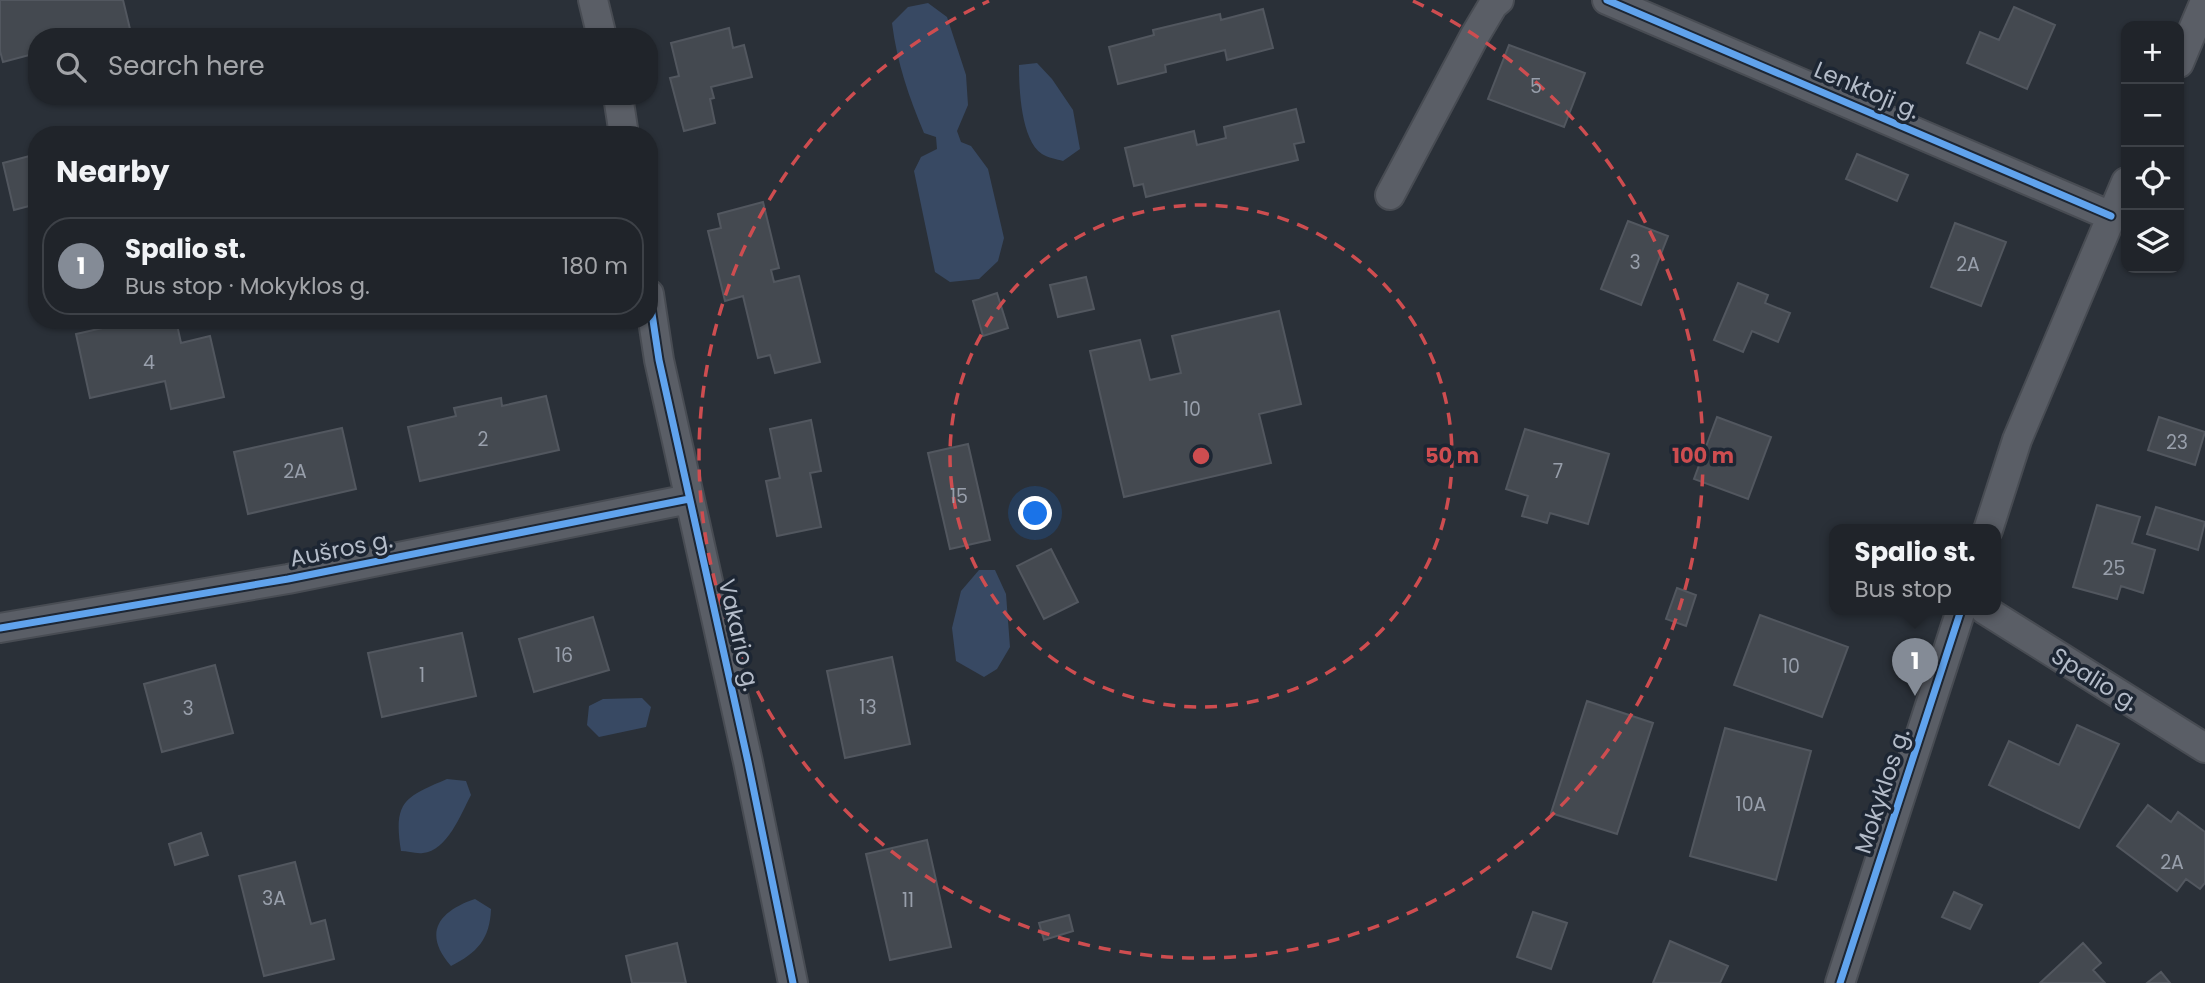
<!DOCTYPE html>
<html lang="en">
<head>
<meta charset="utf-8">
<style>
	:root { --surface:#20242a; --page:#2d3036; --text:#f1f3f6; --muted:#a2a4a8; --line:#3d4147; --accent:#848b96 }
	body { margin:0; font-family:Poppins,sans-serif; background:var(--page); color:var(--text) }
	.controls { position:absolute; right:21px; top:21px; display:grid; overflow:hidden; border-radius:14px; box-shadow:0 2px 5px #0004 }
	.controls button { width:63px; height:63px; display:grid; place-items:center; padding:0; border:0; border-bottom:2px solid var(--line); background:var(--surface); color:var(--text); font:35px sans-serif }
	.you { position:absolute; left:1036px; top:514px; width:24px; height:24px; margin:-18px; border:5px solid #fff; border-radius:50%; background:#1a73e8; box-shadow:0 0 0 10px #1a73e833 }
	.badge { display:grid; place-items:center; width:46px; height:46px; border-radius:50%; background:var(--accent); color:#fff; font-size:23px; font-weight:700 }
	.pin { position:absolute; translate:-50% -58px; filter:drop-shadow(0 2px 4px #0008) }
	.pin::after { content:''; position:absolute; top:37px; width:24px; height:21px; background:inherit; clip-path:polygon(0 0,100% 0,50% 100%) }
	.popup { position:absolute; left:1829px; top:524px; width:172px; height:91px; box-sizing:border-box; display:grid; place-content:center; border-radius:14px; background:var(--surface); filter:drop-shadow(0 2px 5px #0005); font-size:23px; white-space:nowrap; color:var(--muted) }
	.popup b { font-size:26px; color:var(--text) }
	.popup::after { content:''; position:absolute; left:50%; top:100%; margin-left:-14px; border:14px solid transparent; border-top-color:var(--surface) }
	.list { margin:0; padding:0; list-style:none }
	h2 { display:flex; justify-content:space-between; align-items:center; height:91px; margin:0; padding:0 28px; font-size:30px }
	h2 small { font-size:23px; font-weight:400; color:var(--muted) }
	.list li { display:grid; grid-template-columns:46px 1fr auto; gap:21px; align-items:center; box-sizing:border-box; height:98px; margin:0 14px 14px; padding:0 14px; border:2px solid var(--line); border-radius:28px }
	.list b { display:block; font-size:26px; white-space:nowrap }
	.list p { margin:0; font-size:23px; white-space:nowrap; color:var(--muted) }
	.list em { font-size:23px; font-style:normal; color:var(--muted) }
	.icon { flex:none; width:38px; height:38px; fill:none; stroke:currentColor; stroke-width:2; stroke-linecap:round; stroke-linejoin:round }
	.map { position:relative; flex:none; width:2205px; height:983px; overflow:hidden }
	.search { position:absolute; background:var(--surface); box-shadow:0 2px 5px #0004; left:28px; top:28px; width:630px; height:77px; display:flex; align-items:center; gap:18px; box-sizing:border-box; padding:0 24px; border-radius:28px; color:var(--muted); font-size:26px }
	.panel { position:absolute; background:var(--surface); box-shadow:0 2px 5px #0004; left:28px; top:126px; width:630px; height:203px; border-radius:28px }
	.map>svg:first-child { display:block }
	.water { fill:#384963 }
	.building { fill:#444950; stroke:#52575f; stroke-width:2 }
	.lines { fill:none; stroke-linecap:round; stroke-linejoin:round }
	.street-casing { stroke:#484c53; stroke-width:32 }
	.street { stroke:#5a5e66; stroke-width:28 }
	.cycleway-casing { stroke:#1d2633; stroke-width:11 }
	.cycleway { stroke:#60a3ed; stroke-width:7 }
	.ring { fill:none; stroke:#ce4d50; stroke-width:3.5; stroke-dasharray:12 9 }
	.labels { text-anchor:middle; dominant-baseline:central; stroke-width:7; stroke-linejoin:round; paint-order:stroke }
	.number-label { font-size:19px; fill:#989fab }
	.street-label { font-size:23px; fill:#b4bcc9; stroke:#1d2633 }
	.centre { fill:#ce4d50; stroke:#1d2633; stroke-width:3.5 }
	.ring-label { font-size:21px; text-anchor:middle; font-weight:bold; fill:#ce4d50; stroke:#1d2633; stroke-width:7; stroke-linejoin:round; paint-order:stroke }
</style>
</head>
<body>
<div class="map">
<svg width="2205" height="983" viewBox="0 0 2205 983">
	<rect width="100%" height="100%" fill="#2a3038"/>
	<path class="water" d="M928,3L947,17L966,75L968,105L957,131L961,142L971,146L988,169L1004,238L998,261L979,279L950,282L935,272L914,171L921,157L937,149L936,137L924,133C909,97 897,63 892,23L908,7Z
		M1037,63L1052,79L1073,110L1080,149L1063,161C1057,159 1048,158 1042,154C1021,140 1019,89 1019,65Z
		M979,570H995L1006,594L1010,647L997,669L984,677L956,661L952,628L961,591Z
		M642,698L651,707L646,727L599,737L587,725L589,706L603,699Z
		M447,779L466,781L471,795C461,814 447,851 423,853C416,854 407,851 401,851C393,801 405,797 447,779Z
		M475,899L491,909C490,939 477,953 451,966C422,933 439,911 475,899Z"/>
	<path class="building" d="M0,0H123L130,29L100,37H37V53L3,62L0,51Z
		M2014,7L2055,25L2027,89L1967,63L1980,32L1999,40Z
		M1263,9L1273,48L1227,60L1225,50L1165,65L1166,72L1118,84L1109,47L1154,35L1153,30L1220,14L1221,20Z
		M729,28L733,48L744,45L752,77L711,87L714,98L710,99L715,123L684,131L670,78L679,76L671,43Z
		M1509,45L1585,73L1564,127L1488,99Z
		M1296,109L1304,142L1294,144L1298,160L1146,197L1143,184L1134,186L1125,148L1194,131L1197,145L1226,138L1224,127Z
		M37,154V204L14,210L3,163Z
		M1857,154L1908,175L1897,201L1846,179Z
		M763,202L779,268L771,270L774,282L799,276L820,362L775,373L770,355L758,358L743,296L725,301L708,231L721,228L718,214Z
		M1628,221L1668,236L1641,305L1601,289Z
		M1955,223L2006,242L1981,306L1931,287Z
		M1086,277L1094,309L1058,317L1050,285Z
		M1738,283L1768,295L1765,303L1790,313L1778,342L1752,331L1743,352L1714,340Z
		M997,293L1008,328L983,336L973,301Z
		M1279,311L1301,404L1259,414L1271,463L1124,497L1090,351L1140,340L1150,380L1181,373L1172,336Z
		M138,320H176L181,343L210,336L224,397L171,409L165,381L90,398L76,334Z
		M546,396L559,450L420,481L408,427L456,416L454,408L501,398L502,406Z
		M1717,417L1771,437L1748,499L1694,479Z
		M2159,417L2205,432L2195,465L2148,450Z
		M811,420L821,471L810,473L821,527L777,536L766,481L780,478L770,429Z
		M342,428L356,489L248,514L234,452Z
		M1525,429L1609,454L1588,524L1550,513L1547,523L1522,516L1528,496L1506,489Z
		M968,444L990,540L950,549L928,453Z
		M2097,505L2140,517L2132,543L2155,550L2143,593L2121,586L2117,599L2073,587Z
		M2156,507L2205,522L2198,550L2147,534Z
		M1051,549L1078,602L1044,619L1017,566Z
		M1677,588L1696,595L1686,626L1666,619Z
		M1760,615L1848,647L1822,717L1734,685Z
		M593,617L609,670L534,692L519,639Z
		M462,633L476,696L382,717L368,653Z
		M892,657L910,744L845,758L827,671Z
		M215,665L233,733L162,752L144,684Z
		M1587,701L1653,723L1617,834L1551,813Z
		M2077,725L2119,744L2079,828L1989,785L2009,741L2059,765Z
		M1725,728L1811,751L1776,880L1690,856Z
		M2148,805L2171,822L2178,812L2205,832V883L2200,889L2186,879L2177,891L2117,846Z
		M201,833L208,855L175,865L169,844Z
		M927,840L951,947L890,960L866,854Z
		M295,862L311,924L325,920L334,959L264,976L239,876Z
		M1954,892L1982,905L1970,929L1942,917Z
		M1533,912L1567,923L1551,969L1517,957Z
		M1069,915L1073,931L1044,940L1039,923Z
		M1670,941L1728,966L1720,983H1653Z
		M677,943L686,983H632L626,956Z
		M2083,943L2101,963L2093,970L2105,983H2040Z
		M2161,972L2170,983H2147Z"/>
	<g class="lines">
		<defs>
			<path id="street" d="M593,0L602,37
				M1607,0L2111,216
				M2179,63L2205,1
				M618,96L624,135
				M1390,195L1474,37L1493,5L1499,0
				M649,294L659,360L748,762L793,983
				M1988,530L2017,440L2126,182
				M1985,610L2205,748
				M0,628L288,579L689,499
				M1840,983L1961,610"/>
		</defs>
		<use href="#street" class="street-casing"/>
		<use href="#street" class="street"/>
		<defs>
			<path id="cycleway" d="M1607,0L2111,216
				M649,294L659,360L748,762L793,983
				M0,628L288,579L689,499
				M1840,983L1961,610"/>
		</defs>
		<use href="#cycleway" class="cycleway-casing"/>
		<use href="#cycleway" class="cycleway"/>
	</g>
	<g class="ring">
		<circle cx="1201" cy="456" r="251"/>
		<path d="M1413 1A502 502 0 1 1 989 1"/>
	</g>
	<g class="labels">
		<g class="number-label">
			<text x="1536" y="86">5</text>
			<text x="1635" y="262">3</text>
			<text x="1968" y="264">2A</text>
			<text x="149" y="362">4</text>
			<text x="1192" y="409">10</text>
			<text x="483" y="439">2</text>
			<text x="2177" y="442">23</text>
			<text x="295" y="471">2A</text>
			<text x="1558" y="471">7</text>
			<text x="959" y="496">15</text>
			<text x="2114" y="568">25</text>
			<text x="564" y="655">16</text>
			<text x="1791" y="666">10</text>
			<text x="422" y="675">1</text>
			<text x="868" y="707">13</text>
			<text x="188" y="708">3</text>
			<text x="1751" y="804">10A</text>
			<text x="2172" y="862">2A</text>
			<text x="274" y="898">3A</text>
			<text x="908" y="900">11</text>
		</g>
		<g class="street-label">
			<text transform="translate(1867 90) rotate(23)">Lenktoji g.</text>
			<text transform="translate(341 549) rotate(-11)">Aušros g.</text>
			<text transform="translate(739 635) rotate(77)">Vakario g.</text>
			<text transform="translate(2095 679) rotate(32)">Spalio g.</text>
			<text transform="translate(1882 791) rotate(-72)">Mokyklos g.</text>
		</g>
	</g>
	<circle cx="1201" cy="456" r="10" class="centre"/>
	<g class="ring-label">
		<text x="1452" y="463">50 m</text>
		<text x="1703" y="463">100 m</text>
	</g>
</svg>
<div class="controls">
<button>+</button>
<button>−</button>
<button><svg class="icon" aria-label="locate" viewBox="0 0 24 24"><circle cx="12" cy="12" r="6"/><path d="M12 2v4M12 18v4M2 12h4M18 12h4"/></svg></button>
<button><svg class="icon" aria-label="layers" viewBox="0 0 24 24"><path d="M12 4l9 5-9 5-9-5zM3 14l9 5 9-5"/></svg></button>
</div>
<div class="you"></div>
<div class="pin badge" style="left:1915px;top:696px">1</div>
<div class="popup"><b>Spalio st.</b>Bus stop</div>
<div class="search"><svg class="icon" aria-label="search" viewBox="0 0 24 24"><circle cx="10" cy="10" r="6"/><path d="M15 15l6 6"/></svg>Search here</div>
<section class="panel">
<h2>Nearby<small></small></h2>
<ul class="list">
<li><span class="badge">1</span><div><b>Spalio st.</b><p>Bus stop · Mokyklos g.</p></div><em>180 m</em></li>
</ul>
</section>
</div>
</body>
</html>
